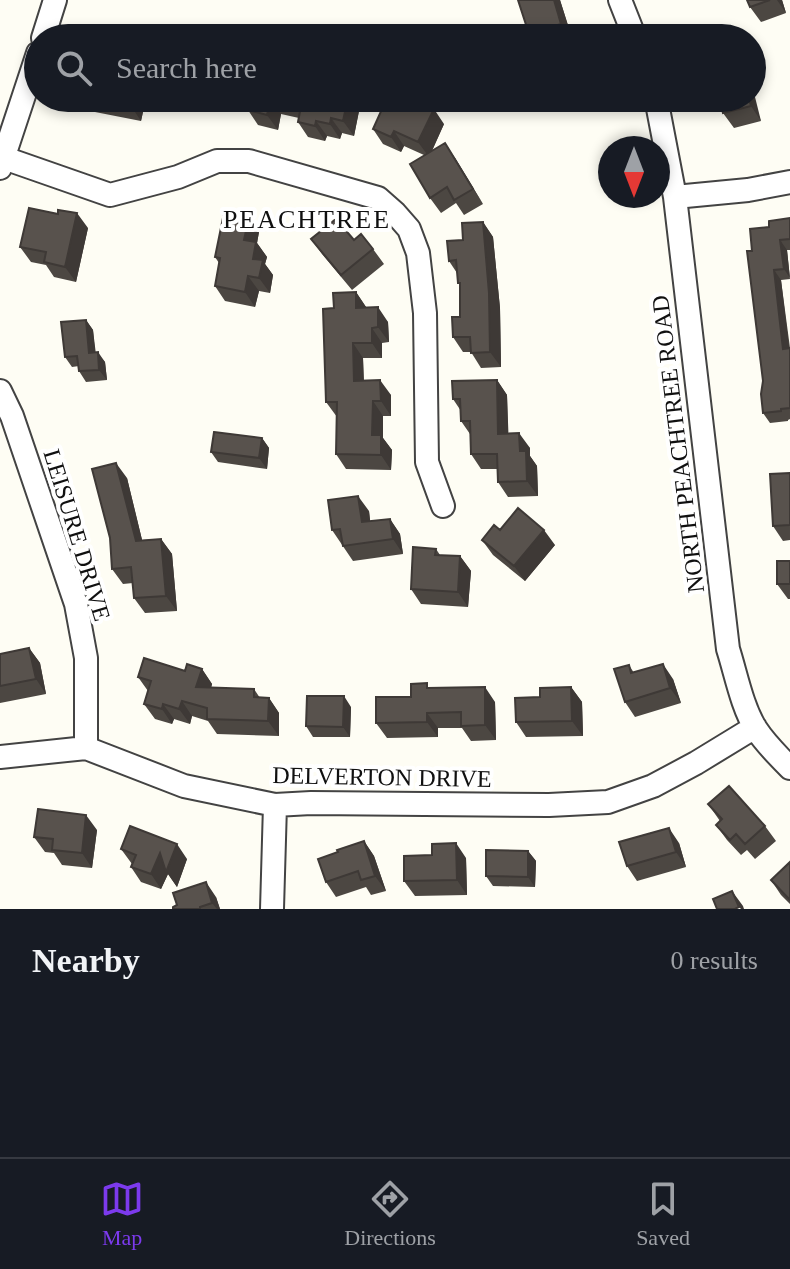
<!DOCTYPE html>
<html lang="en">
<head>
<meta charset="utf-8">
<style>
	:root { --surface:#171b24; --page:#20242c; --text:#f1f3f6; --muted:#9ea1a6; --line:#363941; --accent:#7c3aed }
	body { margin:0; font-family:"Times New Roman",serif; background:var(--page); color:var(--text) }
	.compass { position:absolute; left:598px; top:136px; width:72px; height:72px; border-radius:50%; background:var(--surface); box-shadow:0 4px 12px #0003; rotate:180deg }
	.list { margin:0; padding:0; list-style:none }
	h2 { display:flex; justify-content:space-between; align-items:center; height:104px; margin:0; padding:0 32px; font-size:34px }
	h2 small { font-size:26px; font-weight:400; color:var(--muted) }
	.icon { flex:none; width:44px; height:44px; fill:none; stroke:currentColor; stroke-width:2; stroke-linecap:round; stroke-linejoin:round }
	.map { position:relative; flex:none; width:790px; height:909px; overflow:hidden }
	.search { position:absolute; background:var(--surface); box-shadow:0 4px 12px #0003; left:24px; right:24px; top:24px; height:88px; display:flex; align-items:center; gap:20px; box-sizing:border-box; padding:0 28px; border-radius:44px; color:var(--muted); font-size:30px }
	.sheet { height:248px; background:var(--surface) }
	nav { display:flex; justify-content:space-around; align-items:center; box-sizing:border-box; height:112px; border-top:2px solid var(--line); background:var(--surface); font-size:22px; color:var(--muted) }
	nav a { display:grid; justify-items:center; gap:4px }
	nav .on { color:var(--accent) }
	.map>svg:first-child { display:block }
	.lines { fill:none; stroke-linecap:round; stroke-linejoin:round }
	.minor-casing { stroke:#434343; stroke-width:26 }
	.minor { stroke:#fff; stroke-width:22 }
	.wall { fill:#4c4742 }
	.shaded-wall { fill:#3e3936 }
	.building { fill:#58524d; stroke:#3e3936; stroke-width:2 }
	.labels { text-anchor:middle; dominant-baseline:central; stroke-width:8; stroke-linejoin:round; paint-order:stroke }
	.street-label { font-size:24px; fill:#101010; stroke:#fff }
	.neighbourhood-label { font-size:26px; letter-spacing:2px; fill:#101010; stroke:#fff }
</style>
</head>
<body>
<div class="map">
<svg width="790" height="909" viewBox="0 0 790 909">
	<rect width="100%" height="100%" fill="#fefdf4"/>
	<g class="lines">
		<defs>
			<path id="minor" d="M620,0L635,38
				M43,38L55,0
				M656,98L675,197L728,649C736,674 742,707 756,729C765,743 778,756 790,768
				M4,158L110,195L178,177L217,161H249L378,198L395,213L409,229L418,253L425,313L427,462L443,506
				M0,168L38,53
				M675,197L748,190L790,182
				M0,391L12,416L76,604L86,658V748
				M0,757L86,748L184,786L275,805L311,803L549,805L608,802L653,786L696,763L755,727
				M272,909L275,805"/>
		</defs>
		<use href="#minor" class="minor-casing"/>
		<use href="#minor" class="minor"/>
	</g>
	<path class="wall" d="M518,0H560L572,38H531L529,34Z
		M747,0H782L786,13L761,22L750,7Z
		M85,98H146L141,121L95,112Z
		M169,98H220L219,106L194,101L193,110L175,106Z
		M250,98H349L359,111L354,136L342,133L340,139L327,136L325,141L308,137L298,122L299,118L281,114L278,130L258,125L248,110Z
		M752,98L761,121L734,128L723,113Z
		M444,124L432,151L455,158L483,204L464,215L456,203L441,213L430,198L424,155L404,146L401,152L383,144L373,129Z
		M790,218V250H787L790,279L781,280L790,348V419L788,420V421L770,423L763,413V381L752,251L769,227Z
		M483,222L493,237L500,308L501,367L481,368L471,352H463L453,337L460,317V285L458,283L457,273L449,261L463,240Z
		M88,228L76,282L54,277L46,265L31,262L20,247Z
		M259,232L257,243L267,257L265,264L273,275L270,293L259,291L255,307L225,301L215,286L219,263L215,257Z
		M311,239L354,240L373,249L384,264L352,290L322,254Z
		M356,292L366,307L388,322L389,342L382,343V358H363L364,381L391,395V416H383V438L392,450L391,470L346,469L336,454L337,417L326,402L334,308Z
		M86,320L93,330L95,352L105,362L107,380L86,382L79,371V366L72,367L65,357Z
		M497,380L507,395L508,434L530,448V456L537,466L538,496L508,497L498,482V469H481L471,454L470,434L461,421V411L453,399Z
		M262,438L269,448L267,469L218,462L211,452Z
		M790,473V540L783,541L773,526Z
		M127,478L142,540L161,539L172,554L177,611L145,613L134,598L133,583L123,584L112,569Z
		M369,511L370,521L390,519L400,534L403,554L353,561L332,530Z
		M500,530L555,545L525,581L493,555L482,540Z
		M436,549L440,555L460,556L471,571L468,607L421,604L411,589Z
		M790,561V599H788L777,584Z
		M29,648L40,663L46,694L0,703V654Z
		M629,665L634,673L673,679L681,703L635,717L625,702Z
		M202,669L212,684L211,688L254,689L260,698H269L279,713V736L217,734L208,721L192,716L190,724L174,719L172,724L155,719L144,704L148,691L138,677Z
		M571,687L582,702L583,736L526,737L516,722L540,697Z
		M430,688L495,702L496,740L471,741L462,728H438V737L387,738L376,723L411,697Z
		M351,707L350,737H313L306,726Z
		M708,804L765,826L776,841L755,859L747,850L741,855L727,840L716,825L720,821Z
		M97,830L92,868L62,865L54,853L45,852L34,837Z
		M364,841L374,856L386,891L371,895L366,887L336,897L326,882L338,852Z
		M679,843L686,867L637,881L627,866Z
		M121,849L187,859L177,887L168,874L161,889L141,882L131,867L132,864Z
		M528,851L536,861L535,887L493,886L486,876Z
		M466,858L467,895L415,896L404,881Z
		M790,862V904L781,895L771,880Z
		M216,897L220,909H173Z"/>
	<path class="shaded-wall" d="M554,0H560L572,38L561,24Z
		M777,0H782L786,13Z
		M752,85L761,121L751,106L749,98H752Z
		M132,98H146L141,121L131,106Z
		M184,98H192L194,101L193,110Z
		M213,98H220L219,106Z
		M348,98H349L359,111L354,136L343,121Z
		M271,99L281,114L278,130L267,115Z
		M434,109L444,124L429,157L418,142Z
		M331,118L342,133L340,139L330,124Z
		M316,121L327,136L325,141L315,126Z
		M394,131L404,146L401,152L391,137Z
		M445,143L455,158L483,204L473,189Z
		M77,213L88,228L76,282L65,267Z
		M249,217L259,232L257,243L267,257L265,264L273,275L270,293L259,278L244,240Z
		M483,222L493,237L500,308L501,367L490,352Z
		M780,240L787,250L790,278L784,269Z
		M774,270L781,280L790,355L783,349Z
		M248,276L259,291L255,307L245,292Z
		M356,292L366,307L356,308Z
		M378,307L388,322L389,342L378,327Z
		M86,320L93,330L97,363L89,353Z
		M372,328L382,343V358L372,343Z
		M353,343L363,358L364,396L354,381Z
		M98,352L105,362L107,380L99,370Z
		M380,380L391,395V416L381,401Z
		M497,380L507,395L509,449L498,434Z
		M373,401L383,416V438L392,450L391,470L381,455L372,435Z
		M519,433L530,448V456L537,466L538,496L527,481L520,451Z
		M262,438L269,448L267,469L259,458Z
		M116,463L127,478L146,556L136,541Z
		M358,496L369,511L372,537L362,522Z
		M390,519L400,534L403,554L393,539Z
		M544,530L555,545L525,581L514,566Z
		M161,539L172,554L177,611L166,596Z
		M460,556L471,571L468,607L458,592Z
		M29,648L40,663L46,694L36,679Z
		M663,664L673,679L681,703L670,688Z
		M202,669L212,684L207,702L196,687Z
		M485,687L495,702L496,740L485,725Z
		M571,687L582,702L583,736L572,721Z
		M344,696L351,707L350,737L343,727Z
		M269,698L279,713V736L268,721Z
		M182,701L192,716L190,724L179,709Z
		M163,704L174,719L172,724L162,709Z
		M427,713L438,728V737L427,722Z
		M86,815L97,830L92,868L82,853Z
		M669,828L679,843L686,867L676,852Z
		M364,841L374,856L386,891L375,876Z
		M456,843L466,858L467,895L457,880Z
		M177,844L187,859L177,887L168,874L161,889L151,874L160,853Z
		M528,851L536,861L535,887L528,877Z
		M206,882L216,897L220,909H217L212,903Z
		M732,891L743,906L744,909H741L739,907Z"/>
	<path class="building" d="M518,0H554L561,24L529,34Z
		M747,0H770L750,7Z
		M89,98H132L131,106Z
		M250,98H348L343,121L331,118L330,124L316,121L315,126L298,122L301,106L271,99L267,115L248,110Z
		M387,98H409L434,109L418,142L394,131L391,137L373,129Z
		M719,98H749L751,106L723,113Z
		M445,143L473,189L454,200L447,187L430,198L410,164Z
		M29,208L58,214V210L77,213L65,267L44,262L46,252L20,247Z
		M224,213L249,217L244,240L256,242L253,259L263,260L259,278L248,276L245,292L215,286L220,258L215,257Z
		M790,218V239L780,240L784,269L774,270L783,349L790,348V408L781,409V411L763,413L761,394L763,381L747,251H752L750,229L769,227V221Z
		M336,219L354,240L361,234L373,249L341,275L311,239Z
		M483,222L489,293L490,352L471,353L470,337H453L452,317H460V283H458L456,260L449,261L447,241L463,240L462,223Z
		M356,292V308L378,307V327L372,328V343H353L354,381L380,380L381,401H373L372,435H381V455L336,454L337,402H326L323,309L334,308L333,293Z
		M86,320L89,353L98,352L99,370L79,371L77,356L65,357L61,322Z
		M497,380L498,434L519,433L520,451H526L527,481L498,482L497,454H471L470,421H461L460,399H453L452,381Z
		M214,432L262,438L259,458L211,452Z
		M116,463L136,541L161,539L166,596L134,598L131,567L112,569L110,538L92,469Z
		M790,473V525L773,526L770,474Z
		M358,496L362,522L390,519L393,539L343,546L340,529L332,530L328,500Z
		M518,508L544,530L514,566L482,540L494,525L500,530Z
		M413,547L436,549L435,555L460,556L458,592L411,589Z
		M777,561H790V584H777Z
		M29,648L36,679L0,686V654Z
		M144,658L185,671L187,664L202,669L196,687L254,689V697L269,698L268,721L207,719V708L182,701L179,709L163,704L162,709L144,704L151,681L138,677Z
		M663,664L670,688L625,702L614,669L629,665L631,673Z
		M427,683V688L485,687V725L461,726V712L427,713V722L376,723V697H411V684Z
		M571,687L572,721L516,722L515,698L540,697V688Z
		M307,696H344L343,727L306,726Z
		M729,786L765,826L745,844L736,834L730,840L716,825L722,819L708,804Z
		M38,809L86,815L82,853L52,850L53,839L34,837Z
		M130,826L177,844L166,872L160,853L151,874L131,867L136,855L121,849Z
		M669,828L676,852L627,866L619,842Z
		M364,841L375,876L361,880L358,871L326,882L318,859L338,852L337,850Z
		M456,843L457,880L404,881V856L432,855V844Z
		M486,850L528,851V877L486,876Z
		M790,862V900L771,880Z
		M206,882L212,903L200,907V909H173V907L177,905L173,893Z
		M732,891L739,907L735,909H717L713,899Z"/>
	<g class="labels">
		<g class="street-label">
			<text transform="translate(678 444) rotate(-97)">NORTH PEACHTREE ROAD</text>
			<text transform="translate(77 535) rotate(73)">LEISURE DRIVE</text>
			<text transform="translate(382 777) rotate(1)">DELVERTON DRIVE</text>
		</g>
		<g class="neighbourhood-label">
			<text x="307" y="219">PEACHTREE</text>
		</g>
	</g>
</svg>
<svg class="compass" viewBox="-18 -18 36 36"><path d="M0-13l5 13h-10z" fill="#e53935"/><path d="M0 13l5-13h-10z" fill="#9ea1a6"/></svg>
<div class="search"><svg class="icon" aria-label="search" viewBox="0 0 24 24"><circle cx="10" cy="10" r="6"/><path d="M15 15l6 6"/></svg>Search here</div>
</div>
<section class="sheet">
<h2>Nearby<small>0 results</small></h2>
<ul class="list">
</ul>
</section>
<nav>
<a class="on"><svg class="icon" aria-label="map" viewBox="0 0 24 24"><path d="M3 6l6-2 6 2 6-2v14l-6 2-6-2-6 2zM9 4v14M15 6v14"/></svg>Map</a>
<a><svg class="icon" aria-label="directions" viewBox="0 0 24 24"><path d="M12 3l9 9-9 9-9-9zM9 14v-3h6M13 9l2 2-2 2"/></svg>Directions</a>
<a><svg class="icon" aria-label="saved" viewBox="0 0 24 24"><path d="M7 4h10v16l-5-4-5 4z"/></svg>Saved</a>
</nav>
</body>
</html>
